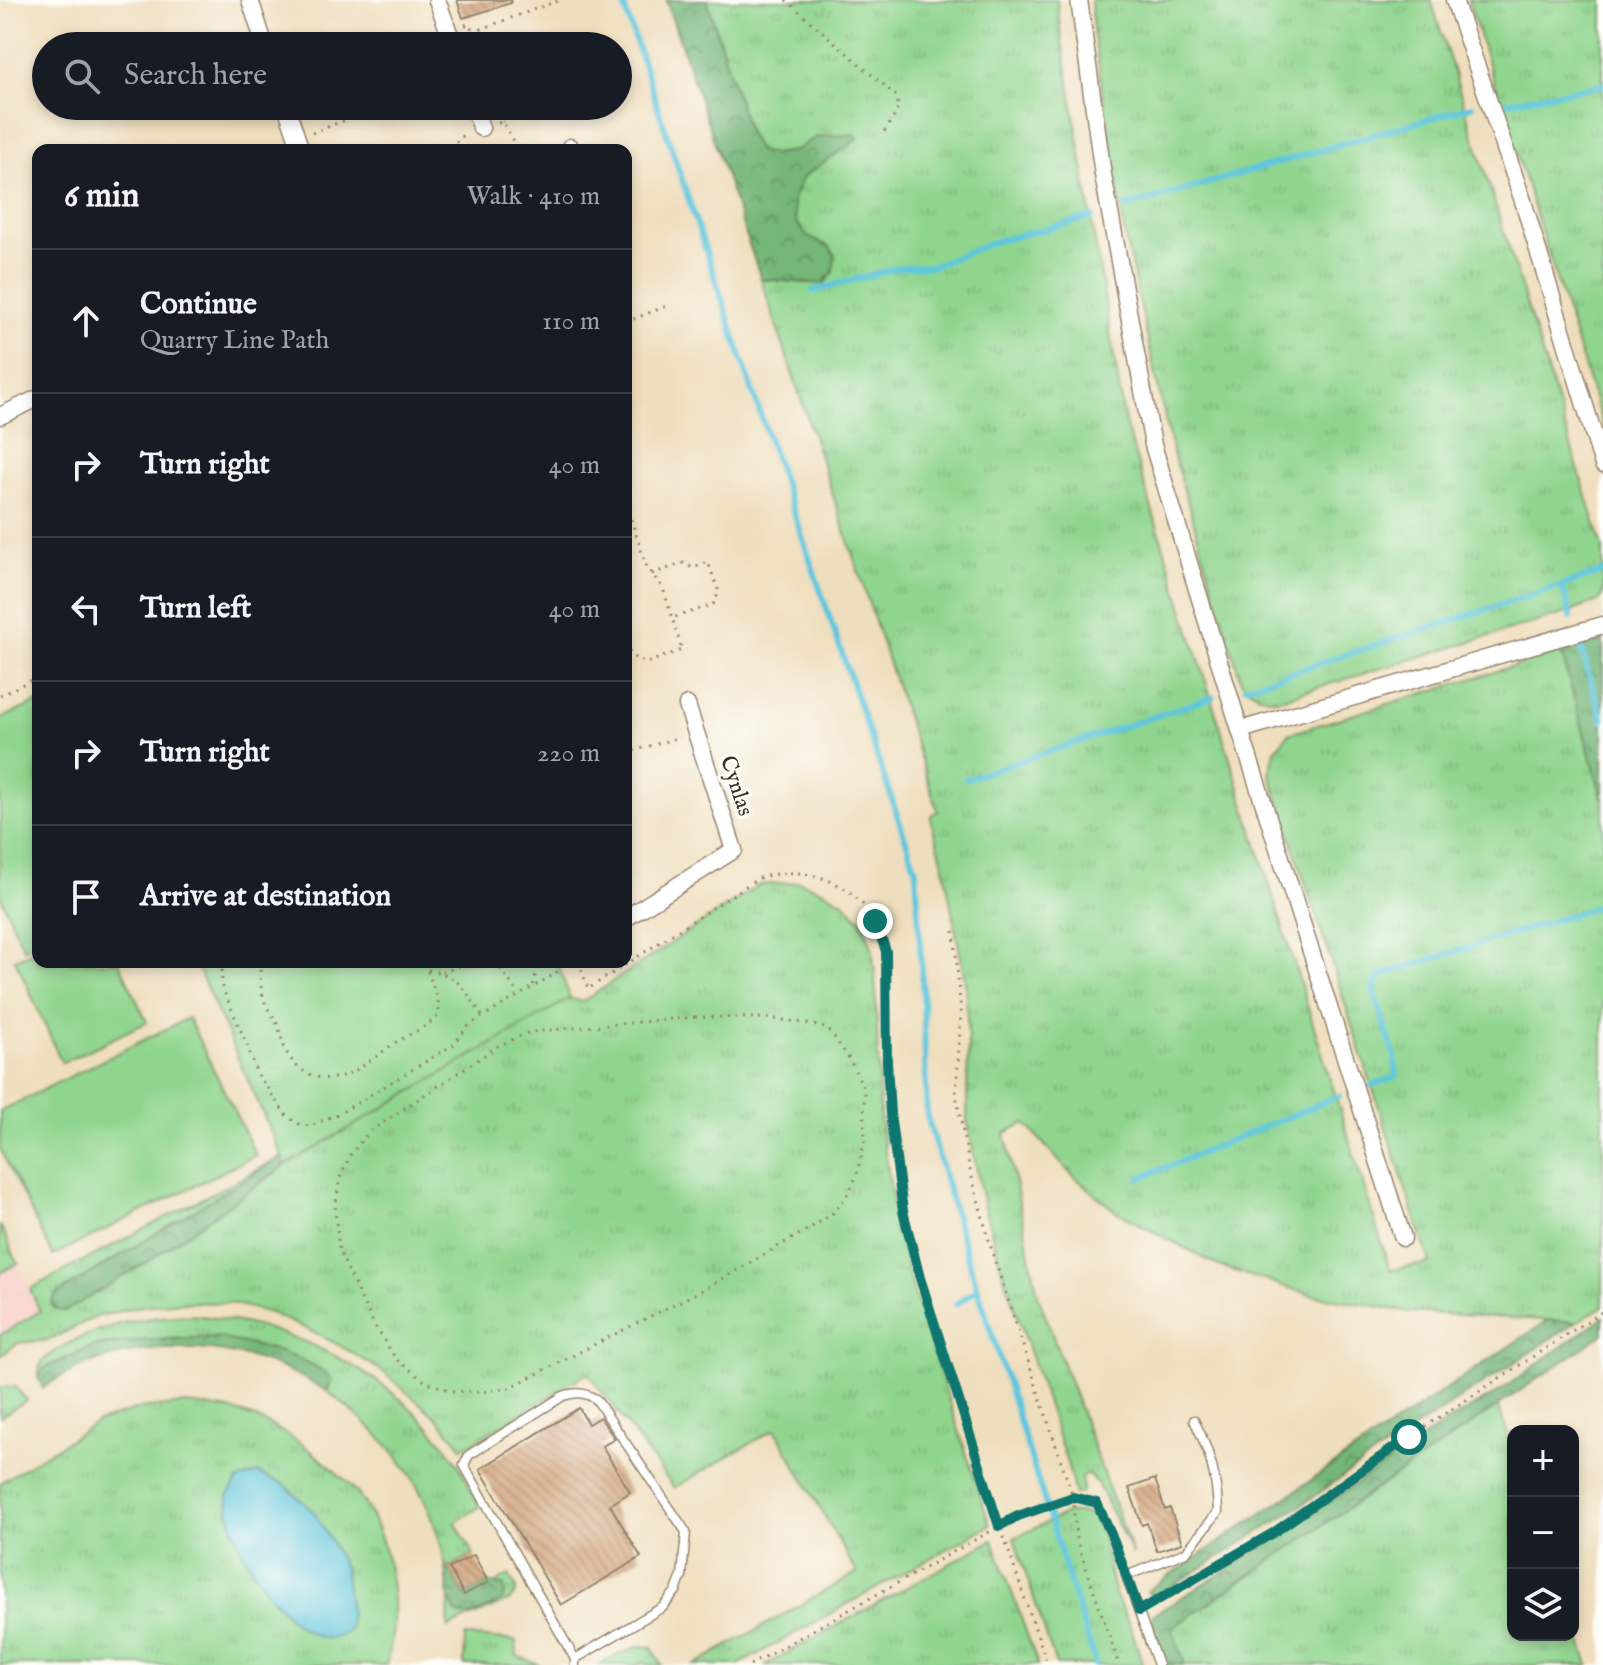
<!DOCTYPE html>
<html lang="en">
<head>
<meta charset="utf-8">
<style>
	:root { --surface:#171b24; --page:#242831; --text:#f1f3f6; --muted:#9ea1a6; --line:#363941 }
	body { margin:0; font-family:"IM FELL English",serif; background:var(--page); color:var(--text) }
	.controls { position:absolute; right:24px; bottom:24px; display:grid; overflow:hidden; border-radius:16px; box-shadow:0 4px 12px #0003 }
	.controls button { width:72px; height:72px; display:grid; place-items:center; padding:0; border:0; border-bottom:2px solid var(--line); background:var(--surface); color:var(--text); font:40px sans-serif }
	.stop { position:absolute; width:24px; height:24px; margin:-18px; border:6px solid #0f766e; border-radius:50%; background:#fff }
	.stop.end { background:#0f766e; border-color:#fff; box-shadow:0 2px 8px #0008 }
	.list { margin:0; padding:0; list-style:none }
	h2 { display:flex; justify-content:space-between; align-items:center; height:104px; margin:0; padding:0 32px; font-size:34px }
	h2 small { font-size:26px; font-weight:400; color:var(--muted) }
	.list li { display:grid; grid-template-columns:52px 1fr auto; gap:24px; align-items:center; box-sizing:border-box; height:144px; padding:0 32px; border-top:2px solid var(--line) }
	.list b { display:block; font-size:30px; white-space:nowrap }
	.list p { margin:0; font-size:26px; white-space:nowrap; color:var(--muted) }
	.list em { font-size:26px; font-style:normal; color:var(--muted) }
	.icon { flex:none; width:44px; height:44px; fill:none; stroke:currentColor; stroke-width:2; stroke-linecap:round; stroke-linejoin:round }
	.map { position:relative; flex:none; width:1603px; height:1665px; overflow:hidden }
	.search { position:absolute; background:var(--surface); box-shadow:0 4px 12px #0003; left:32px; top:32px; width:600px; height:88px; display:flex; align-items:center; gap:20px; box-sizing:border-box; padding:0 28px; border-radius:44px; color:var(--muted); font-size:30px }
	.panel { position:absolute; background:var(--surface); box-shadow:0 4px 12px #0003; left:32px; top:144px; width:600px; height:824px; border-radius:16px }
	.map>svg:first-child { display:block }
	.built { fill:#f7d1c8 }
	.grass { fill:url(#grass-tufts); stroke:#668056; stroke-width:2 }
	.forest { fill:url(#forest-crowns); stroke:#58704c; stroke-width:2 }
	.park { fill:#90d58e; stroke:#668056; stroke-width:2 }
	.water { fill:#5fc6dc; stroke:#4d787d; stroke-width:2 }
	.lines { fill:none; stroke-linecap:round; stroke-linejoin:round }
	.stream { stroke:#5fc6dc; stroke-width:6 }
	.building { fill:url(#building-back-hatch) }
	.lane-casing { stroke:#95846e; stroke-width:11 }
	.street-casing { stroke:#95846e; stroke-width:19 }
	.path { stroke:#95846e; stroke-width:3; stroke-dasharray:2 6; stroke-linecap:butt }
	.lane { stroke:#fff; stroke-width:8 }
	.street { stroke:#fff; stroke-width:16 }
	.route { stroke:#0f766e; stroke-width:10 }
	.labels { text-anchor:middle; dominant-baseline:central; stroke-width:7; stroke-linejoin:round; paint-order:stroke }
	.street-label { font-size:22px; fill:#3b2a1e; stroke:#fdfcf7 }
</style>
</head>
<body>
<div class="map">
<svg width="1603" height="1665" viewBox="0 0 1603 1665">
	<defs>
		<pattern id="grass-tufts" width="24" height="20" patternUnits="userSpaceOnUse" patternTransform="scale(2)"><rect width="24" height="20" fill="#90d58e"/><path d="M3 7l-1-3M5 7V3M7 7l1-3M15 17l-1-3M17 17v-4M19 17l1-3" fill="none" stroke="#7db77a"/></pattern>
		<pattern id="forest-crowns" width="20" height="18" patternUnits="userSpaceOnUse" patternTransform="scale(2)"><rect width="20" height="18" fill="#74b679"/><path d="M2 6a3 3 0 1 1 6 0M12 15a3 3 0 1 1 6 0" fill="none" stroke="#609463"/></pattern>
		<pattern id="building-back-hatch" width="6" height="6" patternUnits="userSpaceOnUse" patternTransform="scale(2)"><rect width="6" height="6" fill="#ce9c71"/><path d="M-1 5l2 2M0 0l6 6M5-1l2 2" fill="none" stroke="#a87f5c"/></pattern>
	</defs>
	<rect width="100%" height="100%" fill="#fdfcf7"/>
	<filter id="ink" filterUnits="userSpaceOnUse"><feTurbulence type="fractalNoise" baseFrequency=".0125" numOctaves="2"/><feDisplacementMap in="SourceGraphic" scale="16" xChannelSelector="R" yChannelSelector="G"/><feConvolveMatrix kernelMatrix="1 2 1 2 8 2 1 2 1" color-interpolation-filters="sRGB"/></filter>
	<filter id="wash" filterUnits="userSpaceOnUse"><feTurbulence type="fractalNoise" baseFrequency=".006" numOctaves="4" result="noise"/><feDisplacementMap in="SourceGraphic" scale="32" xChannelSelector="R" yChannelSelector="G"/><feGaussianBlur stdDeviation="1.8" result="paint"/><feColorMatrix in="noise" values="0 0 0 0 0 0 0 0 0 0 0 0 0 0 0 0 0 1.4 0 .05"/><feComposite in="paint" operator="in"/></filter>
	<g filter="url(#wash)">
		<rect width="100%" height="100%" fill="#efdebd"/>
		<path class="built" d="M0,1224L40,1311L0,1335Z"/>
		<path class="grass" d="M707,0H1057L1059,22L1125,423L1390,1270L1430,1263L1270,775L1275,750L1288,734L1561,652L1603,800V1306L1576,1322L1410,1312L1312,1295L1219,1266L1115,1211L1069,1172L1025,1123L1005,1133L1038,1295L1133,1555L1097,1483L1088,1474L1081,1478L1083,1490L1080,1494H1075L1068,1466L1003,1273L984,1207L967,1120L968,1039L965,980L943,863L931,820V815L938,811L761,279L807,283L758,151L748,132Z
			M1091,0H1431L1603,548V593L1600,600L1573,611L1279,699C1261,698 1253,694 1241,681L1172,450L1126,241L1093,30Z
			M1468,0H1603V426Z
			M800,882L822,890L845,903L862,921L872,947L875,973L880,1119L897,1230L917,1304L990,1525L738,1665H694L857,1573L775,1429L674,1488L588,1373L468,1445L462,1447L437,1418L382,1371L339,1345L305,1328L270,1313L231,1303L183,1302L142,1306L95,1317L49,1340L18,1343L0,1356V1335L40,1311L30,1289L283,1156L287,1164L570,998L582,1002L759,885Z
			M0,1225L18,1263L0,1273Z
			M190,1315C291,1323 394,1372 454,1458C464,1472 471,1491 480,1507L455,1522L474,1555L446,1568C430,1484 393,1442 327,1391L332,1380L269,1348L146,1340L38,1377C38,1370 39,1365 44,1360C59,1344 106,1326 128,1322C148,1318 169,1316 190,1315Z
			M0,1387H15L27,1400L0,1417Z
			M185,1404C200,1406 218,1407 233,1411C271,1420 309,1447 337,1473C343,1479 350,1484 355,1490C391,1534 402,1612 386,1665H0V1483L98,1422L138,1409Z
			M1498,1406L1513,1449V1635H1573V1619L1589,1665H1185L1172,1628Z
			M1067,1513H1081L1092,1515L1101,1532L1114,1592L1131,1628L1143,1665H1056L1014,1538Z
			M993,1540L1038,1665H765Z
			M509,1575L517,1588L515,1595L510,1600L448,1628L449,1598L456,1613L503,1586L495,1584Z
			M465,1636L516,1641L517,1656L540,1665H464Z
			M639,1646L652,1647L662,1665H646L644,1662L638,1665H599L606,1660Z"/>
		<path class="forest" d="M666,0H707L748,132L758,151L774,154L794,151L816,137L855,134L858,139L803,177L793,199L796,221L807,236L830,247L835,256L833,272L824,284L761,279Z
			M1603,640V800L1561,652Z
			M283,1156L286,1165L150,1260L66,1311L56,1310L51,1304L55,1295Z
			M1603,1317V1334L1172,1628L1185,1665H1163C1158,1650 1147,1631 1153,1615L1254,1553L1445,1423L1500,1391Z
			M1548,1320L1576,1322L1365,1461L1302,1505L1160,1594L1150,1595L1147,1591Z
			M214,1337C245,1343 313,1355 332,1380L327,1391C300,1375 271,1361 241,1355C174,1341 99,1349 43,1388L38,1377L44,1368L94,1346L146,1340Z
			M446,1568H449L464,1595L488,1582L503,1586L505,1592L503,1599C487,1608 475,1621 456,1613L449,1598Z"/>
		<path class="park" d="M38,702V942L24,949L0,895V719Z
			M38,949V962H119L147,1022L62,1063L15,959Z
			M195,962H557L570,998L286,1165Z
			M188,1018L256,1155L53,1256L0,1149V1111Z"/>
		<path class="water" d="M257,1473L284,1484L313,1511L331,1541L344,1568L350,1611L349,1630C339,1636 331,1640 320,1637C280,1625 233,1548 229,1509C229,1505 228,1500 228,1496C230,1491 235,1485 238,1480Z"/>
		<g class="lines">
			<path class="stream" d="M622,0L768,437L916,870L923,999L927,1116L966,1252L1096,1665
				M1507,102L1603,85
				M1126,207L1472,106
				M813,291L900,267L933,266L996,241L1093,217
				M1562,586L1571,617
				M1581,649L1603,720
				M1245,687L1603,572
				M966,779L1213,697
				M1371,1085L1396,1077L1395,1057L1373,989L1381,975L1603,905
				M1140,1178L1339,1096
				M956,1304L978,1289"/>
		</g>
		<g id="blocks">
			<path class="building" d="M457,0H511V3L463,18Z
				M579,1408L588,1424L600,1417L615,1439L602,1446L630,1492L610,1505L641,1557L561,1605L480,1469Z
				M1155,1479L1165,1510L1170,1508L1182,1543L1157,1551L1147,1523L1142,1525L1129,1488Z
				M474,1555L488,1582L464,1595L449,1568Z"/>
		</g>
	</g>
	<g filter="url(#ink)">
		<use href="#blocks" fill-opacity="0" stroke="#95846e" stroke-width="2"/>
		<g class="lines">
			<defs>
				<path id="lane" d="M575,1659L663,1607L676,1591L682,1576L686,1532L596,1399C584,1392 576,1392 563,1396L469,1455L464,1465L575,1659V1665
					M1158,1665L1126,1576L1186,1552L1218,1512C1217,1477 1210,1452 1194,1420"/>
				<path id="street" d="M250,0L265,46
					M437,0L454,46
					M1079,0L1103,175L1153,445L1240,730L1403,1238
					M1454,0L1523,201L1603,465
					M286,106L301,150
					M474,106L481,128
					M570,150V147
					M0,416L38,398
					M1240,730L1603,625
					M626,918L734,850L687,705"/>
			</defs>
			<use href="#lane" class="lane-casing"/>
			<use href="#street" class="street-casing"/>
			<path class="path" d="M786,0L895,95L899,107L893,119L881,136
				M465,25L470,24L477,46
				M473,32L560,0
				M498,106L503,122
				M498,123L503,122L518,150
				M312,133L356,116L364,106
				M453,150L458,138L464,135
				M626,322L669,305
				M626,504L647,568L663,588L682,650L646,663L631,656L626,643
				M652,574L683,563L693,568L708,562L719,592L713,605L672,618
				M0,695L38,677
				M626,753L680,737
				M954,931L961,1012L956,1094L970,1170L993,1255L1073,1497L1076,1538L1119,1665
				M222,962V987L248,1047L256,1072L287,1116L299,1124L311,1126L342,1112L453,1045L469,1025L555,974L565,962
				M260,962C260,976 260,991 266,1005C269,1012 275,1018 278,1026C281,1036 283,1045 288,1055C292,1062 298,1068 305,1072C338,1091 366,1063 392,1045C408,1034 425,1029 439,1015L438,999L424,962
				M496,962L519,995
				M579,962L588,989L757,879C801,862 854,881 876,923C894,958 886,1021 887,1061C889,1111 894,1161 903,1211C915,1270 936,1327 954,1384C984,1478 1015,1572 1048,1665
				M428,970C459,974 467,993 483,1017
				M442,972L475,962
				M533,985L539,962
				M695,1017L768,1018L806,1023L828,1029L850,1060L864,1089L865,1140L857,1174L849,1193L833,1213L812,1227L706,1288L509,1388L482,1392L452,1391L426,1382L396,1359L377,1330L359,1295L339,1250L335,1210L340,1178L350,1155L369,1132L498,1046L530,1032Z
				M1150,1605L1273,1533L1409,1437L1603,1311
				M750,1665L1018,1516L1073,1497L1097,1503L1114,1541L1122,1565"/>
			<use href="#lane" class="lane"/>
			<use href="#street" class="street"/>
		</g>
	</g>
	<g class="lines" filter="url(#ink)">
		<path class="route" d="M875,921L886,951L887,1063L890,1114L903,1211L920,1278L999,1526L1018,1516L1073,1497L1097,1503L1114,1541L1139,1611L1273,1533L1409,1437"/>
	</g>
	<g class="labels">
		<g class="street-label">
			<text transform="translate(736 786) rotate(72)">Cynlas</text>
		</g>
	</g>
</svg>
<div class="controls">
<button>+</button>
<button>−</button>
<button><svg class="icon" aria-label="layers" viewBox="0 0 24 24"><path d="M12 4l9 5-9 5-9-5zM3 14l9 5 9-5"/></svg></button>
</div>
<div class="stop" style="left:1409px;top:1437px"></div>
<div class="stop end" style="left:875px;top:921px"></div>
<div class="search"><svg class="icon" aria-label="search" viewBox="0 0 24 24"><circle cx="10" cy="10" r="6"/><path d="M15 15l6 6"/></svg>Search here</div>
<section class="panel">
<h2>6 min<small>Walk · 410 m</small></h2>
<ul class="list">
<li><svg class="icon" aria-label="ahead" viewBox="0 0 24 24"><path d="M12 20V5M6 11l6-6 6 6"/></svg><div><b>Continue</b><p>Quarry Line Path</p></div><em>110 m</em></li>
<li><svg class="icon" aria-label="right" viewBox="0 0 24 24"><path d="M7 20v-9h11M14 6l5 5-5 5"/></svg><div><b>Turn right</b></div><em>40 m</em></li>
<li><svg class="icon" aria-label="left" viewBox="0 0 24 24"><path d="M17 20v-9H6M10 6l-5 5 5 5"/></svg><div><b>Turn left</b></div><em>40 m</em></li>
<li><svg class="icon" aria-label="right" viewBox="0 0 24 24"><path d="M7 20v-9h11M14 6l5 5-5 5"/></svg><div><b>Turn right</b></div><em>220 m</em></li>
<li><svg class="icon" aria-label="arrive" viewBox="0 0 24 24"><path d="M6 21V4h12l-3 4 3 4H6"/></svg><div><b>Arrive at destination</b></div></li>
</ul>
</section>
</div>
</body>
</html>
